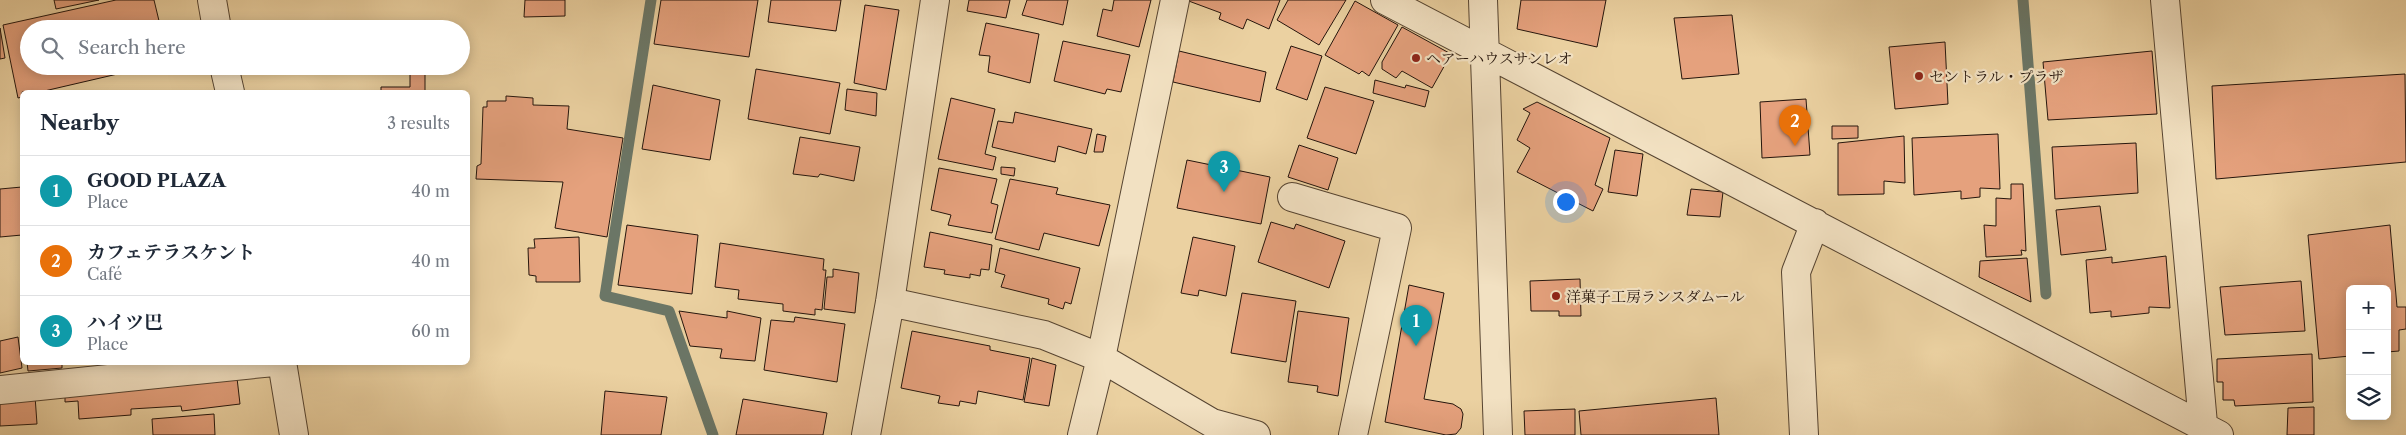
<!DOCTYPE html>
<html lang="en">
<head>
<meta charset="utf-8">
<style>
	:root { --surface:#fff; --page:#f2f2f3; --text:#1f2937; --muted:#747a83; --line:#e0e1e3; --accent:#0b8043 }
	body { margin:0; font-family:"Libre Caslon Text","Noto Serif JP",serif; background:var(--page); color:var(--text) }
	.controls { position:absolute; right:15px; bottom:15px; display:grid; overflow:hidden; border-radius:8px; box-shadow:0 2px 12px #0003 }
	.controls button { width:45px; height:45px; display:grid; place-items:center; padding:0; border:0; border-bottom:1px solid var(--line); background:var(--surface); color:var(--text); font:25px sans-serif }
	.you { position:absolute; left:1565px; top:201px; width:18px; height:18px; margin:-12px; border:4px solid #fff; border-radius:50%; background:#1a73e8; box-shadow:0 0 0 8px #1a73e833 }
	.badge { display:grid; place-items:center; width:32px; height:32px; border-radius:50%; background:var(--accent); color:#fff; font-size:16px; font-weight:700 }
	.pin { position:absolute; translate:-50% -41px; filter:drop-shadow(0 1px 2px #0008) }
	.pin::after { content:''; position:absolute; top:26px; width:18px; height:15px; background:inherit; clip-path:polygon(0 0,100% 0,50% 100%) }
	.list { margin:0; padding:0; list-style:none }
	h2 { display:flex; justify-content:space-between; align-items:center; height:65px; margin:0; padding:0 20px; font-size:21px }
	h2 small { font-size:16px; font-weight:400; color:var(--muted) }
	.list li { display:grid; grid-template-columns:32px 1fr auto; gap:15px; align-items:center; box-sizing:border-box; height:70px; padding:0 20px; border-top:1px solid var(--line) }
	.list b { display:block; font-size:19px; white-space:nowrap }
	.list p { margin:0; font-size:16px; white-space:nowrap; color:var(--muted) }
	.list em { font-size:16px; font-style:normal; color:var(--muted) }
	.icon { flex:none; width:28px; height:28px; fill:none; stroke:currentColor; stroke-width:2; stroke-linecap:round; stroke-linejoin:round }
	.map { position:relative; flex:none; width:2406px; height:435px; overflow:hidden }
	.search { position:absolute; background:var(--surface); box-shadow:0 2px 12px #0003; left:20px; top:20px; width:450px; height:55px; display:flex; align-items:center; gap:12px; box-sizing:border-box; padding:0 18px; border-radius:28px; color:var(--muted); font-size:19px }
	.panel { position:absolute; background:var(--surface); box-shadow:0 2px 12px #0003; left:20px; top:90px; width:450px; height:275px; border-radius:8px }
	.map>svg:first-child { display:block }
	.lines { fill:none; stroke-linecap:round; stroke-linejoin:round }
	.stream { stroke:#6b7666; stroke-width:11 }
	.building { fill:#e5a17d; stroke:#25150c }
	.minor-casing { stroke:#564431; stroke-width:30 }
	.minor { stroke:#f2e1c2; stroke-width:28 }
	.poi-dot { fill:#8f2418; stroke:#f2e1c2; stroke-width:2 }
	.labels { text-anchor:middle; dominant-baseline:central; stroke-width:4.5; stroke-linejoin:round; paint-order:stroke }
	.poi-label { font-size:15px; fill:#25150c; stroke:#f2e1c2; text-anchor:start }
</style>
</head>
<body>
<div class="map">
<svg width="2406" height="435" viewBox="0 0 2406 435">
	<rect width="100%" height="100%" fill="#ebd1a1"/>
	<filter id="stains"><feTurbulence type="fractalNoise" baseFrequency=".004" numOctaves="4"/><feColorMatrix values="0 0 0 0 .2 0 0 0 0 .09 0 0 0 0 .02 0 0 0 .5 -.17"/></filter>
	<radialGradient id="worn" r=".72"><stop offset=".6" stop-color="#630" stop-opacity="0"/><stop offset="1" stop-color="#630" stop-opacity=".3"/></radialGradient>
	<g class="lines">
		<path class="stream" d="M651,0L605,296L669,311L713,435
			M2023,0L2046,294"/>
	</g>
	<path class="building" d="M54,0H99L56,9Z
		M116,0H154L160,25L172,22L173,29H29V66H152L40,92H22V97L18,98L3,25Z
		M525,0H565V16L524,17Z
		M661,0H758L749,57L654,44Z
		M771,0H841L836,31L768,22Z
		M969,0H1010L1006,18L967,11Z
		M1027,0H1068L1063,25L1022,15Z
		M1114,0H1151L1139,47L1097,36L1103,9L1112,11Z
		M1186,0H1280L1269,29L1247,19L1243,29L1219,19L1221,13Z
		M1288,0H1346L1319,45L1277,20Z
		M1521,0H1606L1597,47L1517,29Z
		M1355,1L1398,25L1369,76L1362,71L1359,74L1325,55Z
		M865,5L899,10L886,90L854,83Z
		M1732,15L1739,74L1682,79L1674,18Z
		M986,23L1039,34L1030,83L988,72L990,56L979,55Z
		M1402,27L1451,54L1432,88L1402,71L1396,78L1382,69V62Z
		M0,28L5,58L0,59Z
		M1063,41L1130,55L1121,92L1107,89L1105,94L1054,81Z
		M1945,42L1948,104L1895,109L1889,47Z
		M1291,46L1322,56L1307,100L1276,89Z
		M1179,51L1266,72L1260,102L1173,82Z
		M2152,51L2157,114L2048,120L2043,62Z
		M756,69L840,83L830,134L748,119Z
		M425,73V92H381V87H410V74Z
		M2405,74L2406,162L2216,179L2212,86Z
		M1375,80L1405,88L1406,85L1429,91L1425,107L1373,93Z
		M653,85L720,100L710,160L642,149Z
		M1325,87L1374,101L1356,154L1307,138Z
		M847,89L877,93L876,116L845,110Z
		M506,96L533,98V105L569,106L567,129L623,138L607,237L555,228L563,182L476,179L477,166L481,164L483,107H487V101H506Z
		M951,98L995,109L985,154L996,157L993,170L938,159Z
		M1806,99L1810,155L1762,158L1760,102Z
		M1537,102L1610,138L1595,185L1603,189L1593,211L1517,172L1530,148L1517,140L1530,113L1523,109Z
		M1015,112L1092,129L1086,154L1058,146L1055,162L992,147L998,121L1013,123Z
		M1832,126H1858V138L1832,139Z
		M468,129H469V191H468Z
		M1097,134L1106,136L1103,152H1094Z
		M1998,134L2000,189L1980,188V197L1961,199V191L1914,195L1912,138Z
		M1904,136L1905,183L1884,181V194L1838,195V143Z
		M800,137L860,147L854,181L820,174L818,177L793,174Z
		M2136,143L2138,193L2055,199L2052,147Z
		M1299,145L1338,158L1328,190L1288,177Z
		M1615,150L1643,154L1637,196L1608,192Z
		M1187,160L1270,177L1261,224L1177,208Z
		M1001,167L1015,168L1014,176L1001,174Z
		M939,168L997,179L991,203L998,205L992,233L948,225L951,215L931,210Z
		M1010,179L1058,188L1056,194L1110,205L1099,246L1044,233L1039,250L995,239Z
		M2011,184H2023L2026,251L2021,250L2022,255L1986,257L1984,225L1996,226V198L2011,199Z
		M22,187V235L0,237V189Z
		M1691,189L1723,192L1720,217L1687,215Z
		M2100,206L2106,250L2061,255L2056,210Z
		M1271,222L1294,229L1296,224L1345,241L1329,288L1258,262Z
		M627,225L698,235L692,294L618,285Z
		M2390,225L2397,307H2406V329L2399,330V351L2387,352V289H2350V356L2319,359L2308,235Z
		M930,232L992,245L989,270L981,269L980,276L970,274V278L944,274L945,270L924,267Z
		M579,237L580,282H536V276L529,275L528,248H535L534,239Z
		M1193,237L1235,246L1226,296L1199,290L1198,296L1181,293Z
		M720,243L824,259L823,270H826L822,310L815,309V315L783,311V304L738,299L739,290L715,287Z
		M1000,248L1080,268L1071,304L1065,302L1063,309L1048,304L1049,299L1001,287L1005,275L995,272Z
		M2166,256L2170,308L2149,307V313L2111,317V311L2090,313L2086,260L2112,257V263Z
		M2027,258L2031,302L1979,277L1980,261Z
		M833,269L859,273L855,313L824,309L827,277H833Z
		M1580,279L1581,316H1559V311H1531L1530,281Z
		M2301,281L2305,331L2225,335L2220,287Z
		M1409,285L1444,293L1424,399L1453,404L1461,409L1463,414L1461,428L1456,434L1446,435L1385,422Z
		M1242,293L1296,301L1286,362L1231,353Z
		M679,311L727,318V311L761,318L755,361L720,358L722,349L690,346Z
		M1298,311L1349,318L1338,396L1317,392L1318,386L1288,382Z
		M795,317L845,324L837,382L764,370L771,320L794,322Z
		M912,331L990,346V350L1030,358L1023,400L978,391L976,404L960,401L959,406L938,403L940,396L901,388Z
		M18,337L22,368L0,373V341Z
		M2312,354L2313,402L2235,406L2234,400H2223V382H2217V359Z
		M1032,358L1056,365L1049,406L1024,402Z
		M27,362H62V368L28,371Z
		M237,378L240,404L182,411L181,406L131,409V415L79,419L78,401L65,402V391Z
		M605,391L667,397L661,435H601Z
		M35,396L37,424L0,426V400Z
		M1716,398L1719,435H1581L1579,411Z
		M743,399L827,413L823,435H736Z
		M2314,407V435H2287L2288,408Z
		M1575,409V435H1525L1524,411Z
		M214,414L215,435H153L152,419Z"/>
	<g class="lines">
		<defs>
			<path id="minor" d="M212,0L217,29
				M1385,0L2219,435
				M1483,0L1498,435
				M2165,0L2204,435
				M224,66L230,92
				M1292,197L1397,228L1353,435
				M890,302L1044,335L1101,358L1212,423L1256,435
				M282,362L294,435
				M0,390L274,362
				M866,435L890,302L935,0
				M1082,435L1101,358L1175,0
				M1804,435L1796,272L1815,223"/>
		</defs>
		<use href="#minor" class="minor-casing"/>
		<use href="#minor" class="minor"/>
	</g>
	<g class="poi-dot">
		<circle cx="1416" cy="58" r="5"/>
		<circle cx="1919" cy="76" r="5"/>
		<circle cx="1556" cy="296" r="5"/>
	</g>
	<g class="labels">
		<g class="poi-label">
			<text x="1426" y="58">ヘアーハウスサンレオ</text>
			<text x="1929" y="76">セントラル・プラザ</text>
			<text x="1566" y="296">洋菓子工房ランスダムール</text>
		</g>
	</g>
	<rect width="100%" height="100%" filter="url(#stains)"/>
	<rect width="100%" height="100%" fill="url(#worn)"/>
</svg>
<div class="controls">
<button>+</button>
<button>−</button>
<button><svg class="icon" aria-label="layers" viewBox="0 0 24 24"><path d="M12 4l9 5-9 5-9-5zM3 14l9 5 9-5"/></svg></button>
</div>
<div class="you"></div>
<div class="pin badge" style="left:1416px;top:346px;background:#0f9aa8">1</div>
<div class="pin badge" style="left:1795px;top:146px;background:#e8710a">2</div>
<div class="pin badge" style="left:1224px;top:192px;background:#0f9aa8">3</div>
<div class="search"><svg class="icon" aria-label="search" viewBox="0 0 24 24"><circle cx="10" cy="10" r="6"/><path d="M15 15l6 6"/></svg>Search here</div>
<section class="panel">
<h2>Nearby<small>3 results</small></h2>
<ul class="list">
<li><span class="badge" style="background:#0f9aa8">1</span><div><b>GOOD PLAZA</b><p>Place</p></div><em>40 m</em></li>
<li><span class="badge" style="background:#e8710a">2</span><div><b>カフェテラスケント</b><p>Café</p></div><em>40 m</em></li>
<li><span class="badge" style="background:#0f9aa8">3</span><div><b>ハイツ巴</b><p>Place</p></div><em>60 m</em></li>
</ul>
</section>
</div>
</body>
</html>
